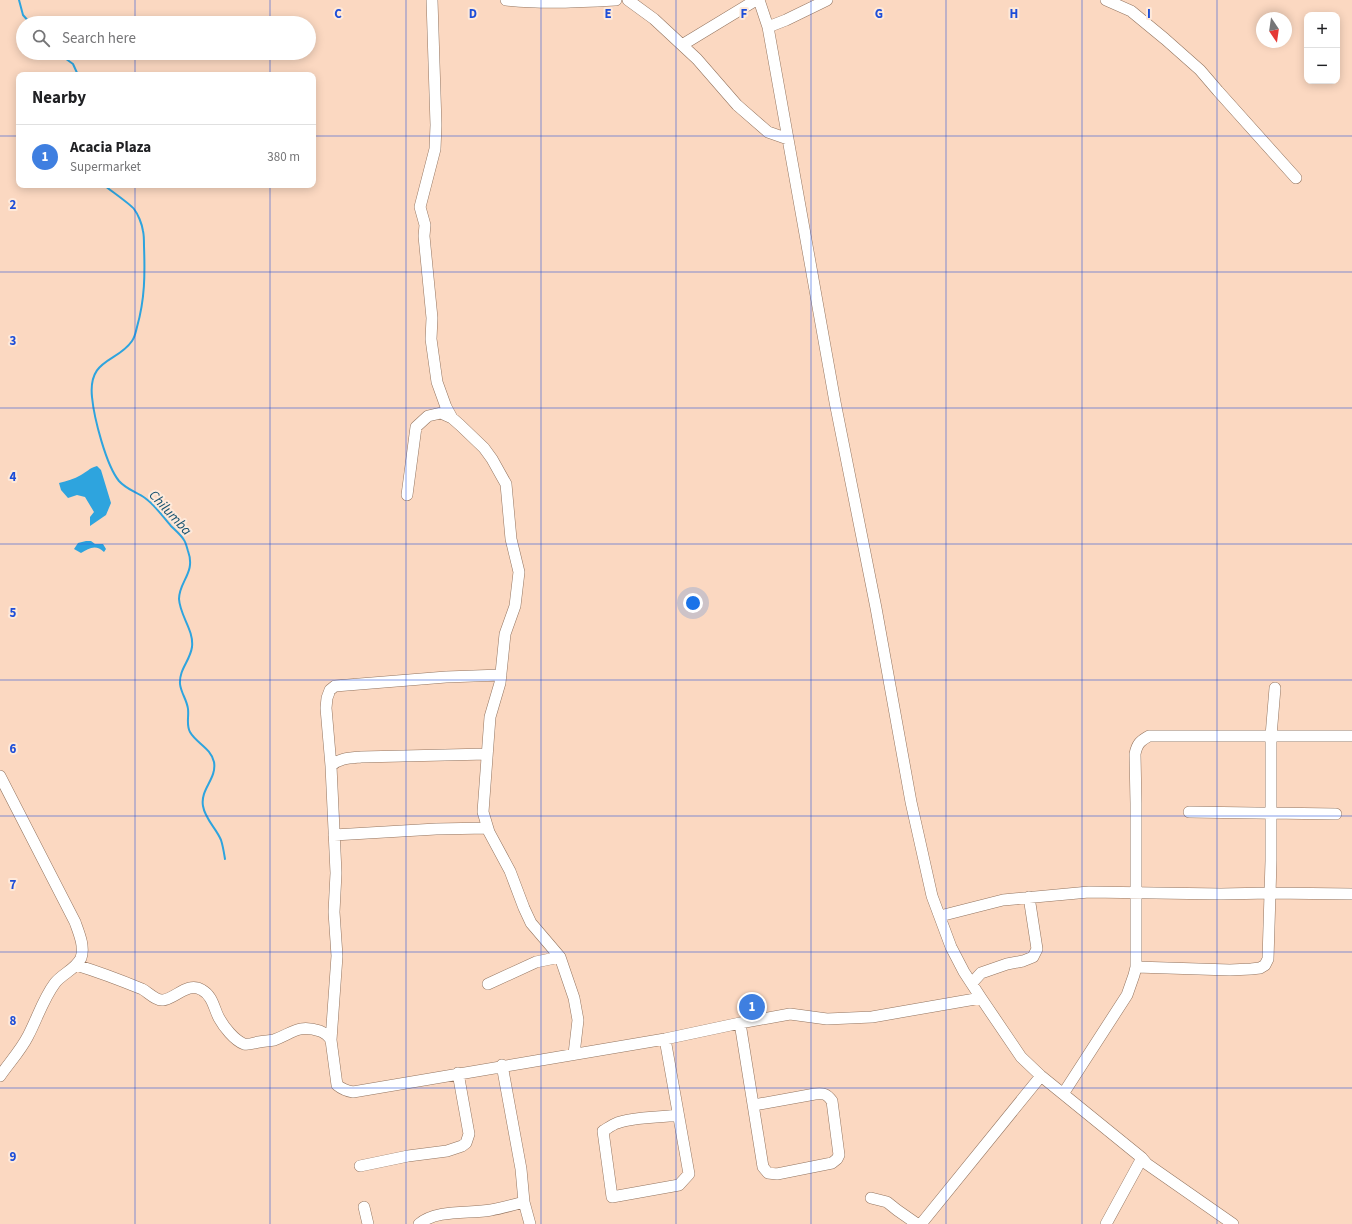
<!DOCTYPE html>
<html lang="en">
<head>
<meta charset="utf-8">
<style>
	:root { --surface:#fff; --page:#f2f2f2; --text:#202124; --muted:#757577; --line:#e0e0e0; --accent:#006c99 }
	body { margin:0; font-family:"Source Sans 3",sans-serif; background:var(--page); color:var(--text) }
	.controls { position:absolute; right:12px; top:12px; display:grid; overflow:hidden; border-radius:8px; box-shadow:0 2px 10px #0003 }
	.controls button { width:36px; height:36px; display:grid; place-items:center; padding:0; border:0; border-bottom:1px solid var(--line); background:var(--surface); color:var(--text); font:20px sans-serif }
	.compass { position:absolute; left:1256px; top:12px; width:36px; height:36px; border-radius:50%; background:var(--surface); box-shadow:0 2px 10px #0003; rotate:167deg }
	.you { position:absolute; left:693px; top:603px; width:14px; height:14px; margin:-10px; border:3px solid #fff; border-radius:50%; background:#1a73e8; box-shadow:0 0 0 6px #1a73e833 }
	.badge { display:grid; place-items:center; width:26px; height:26px; border-radius:50%; background:var(--accent); color:#fff; font-size:13px; font-weight:700 }
	.pin { position:absolute; translate:-50% -50%; border:2px solid #fff; box-shadow:0 1px 4px #0006 }
	.list { margin:0; padding:0; list-style:none }
	h2 { display:flex; justify-content:space-between; align-items:center; height:52px; margin:0; padding:0 16px; font-size:17px }
	h2 small { font-size:13px; font-weight:400; color:var(--muted) }
	.list li { display:grid; grid-template-columns:26px 1fr auto; gap:12px; align-items:center; box-sizing:border-box; height:64px; padding:0 16px; border-top:1px solid var(--line) }
	.list b { display:block; font-size:15px; white-space:nowrap }
	.list p { margin:0; font-size:13px; white-space:nowrap; color:var(--muted) }
	.list em { font-size:13px; font-style:normal; color:var(--muted) }
	.icon { flex:none; width:22px; height:22px; fill:none; stroke:currentColor; stroke-width:2; stroke-linecap:round; stroke-linejoin:round }
	.map { position:relative; flex:none; width:1352px; height:1224px; overflow:hidden }
	.search { position:absolute; background:var(--surface); box-shadow:0 2px 10px #0003; left:16px; top:16px; width:300px; height:44px; display:flex; align-items:center; gap:10px; box-sizing:border-box; padding:0 14px; border-radius:22px; color:var(--muted); font-size:15px }
	.panel { position:absolute; background:var(--surface); box-shadow:0 2px 10px #0003; left:16px; top:72px; width:300px; height:116px; border-radius:8px }
	.map>svg:first-child { display:block }
	.water { fill:#2ea4de }
	.lines { fill:none; stroke-linecap:round; stroke-linejoin:round }
	.stream { stroke:#2ea4de; stroke-width:2 }
	.minor-casing { stroke:#93745f; stroke-width:12 }
	.minor { stroke:#fff; stroke-width:11 }
	.grid { fill:none; stroke:#1d4ed8; stroke-width:1; stroke-opacity:0.55 }
	.labels { text-anchor:middle; dominant-baseline:central; stroke-width:4; stroke-linejoin:round; paint-order:stroke }
	.water-label { font-size:14px; font-style:italic; fill:#165270; stroke:#fee9da }
	.grid-label { font-size:13px; text-anchor:middle; font-weight:bold; fill:#1d4ed8; stroke:#fee9da; stroke-width:4; stroke-linejoin:round; paint-order:stroke }
</style>
</head>
<body>
<div class="map">
<svg width="1352" height="1224" viewBox="0 0 1352 1224">
	<rect width="100%" height="100%" fill="#fbd8c1"/>
	<path class="water" d="M97,466L101,470L111,503L106,515L90,526V517L94,512L85,497L77,495L68,498L61,490L59,483C67,481 74,479 81,475C88,471 88,469 97,466Z
		M86,541H91L95,544H103L106,549L104,552C96,544 89,548 81,553L74,549L78,543Z"/>
	<g class="lines">
		<path class="stream" d="M19,0L23,15L30,23
			M58,53L73,64L78,75
			M104,185C111,191 130,204 134,209C138,214 142,224 143,231C144,235 144,241 144,246C145,274 145,299 137,327C136,331 135,337 132,341C117,363 88,358 92,397C94,418 106,465 119,481C126,489 136,492 145,498C155,505 163,517 171,526C175,530 181,535 184,540C186,543 187,548 188,551C196,573 179,581 179,599C180,616 194,630 192,647C190,661 179,669 180,684C181,693 187,700 188,709C189,717 186,725 190,732C196,743 211,748 214,762C217,779 200,789 203,806C205,819 216,828 221,840C223,846 224,853 225,859"/>
		<defs>
			<path id="minor" d="M432,0L436,125L435,149L420,207L425,225L424,236L432,318L431,339L437,382L446,407L452,418
				M506,0C543,4 579,2 616,0
				M628,0L654,19L697,59L737,105L768,132L788,139
				M759,0L768,27L835,402L876,608L911,802L932,896L951,947L964,972L981,998L1021,1057L1041,1076L1142,1158L1147,1164L1233,1224
				M1106,0L1131,11L1165,39L1200,70L1218,91L1296,178
				M768,27L786,20L827,0
				M682,45L756,0
				M407,495L416,427L428,416L441,413L452,418L460,425L484,448L492,459L506,484L511,539L519,572L515,606L505,634L500,683L490,717L483,812L489,832L510,871L524,908L531,923L560,957L574,998L578,1020L574,1054
				M331,766C339,758 350,758 361,757L487,754
				M0,776L75,922C79,933 85,947 81,958C76,969 62,974 55,983C43,999 37,1019 28,1036C21,1050 9,1063 0,1076
				M1189,812L1336,814
				M334,835L436,829L487,828
				M940,916L1003,900L1089,892L1221,894L1270,893L1352,894
				M76,965C99,972 120,980 142,989C148,992 156,1001 163,1000C175,999 188,981 202,990C213,996 214,1009 219,1018C224,1027 234,1040 244,1044C249,1045 254,1043 259,1042C264,1041 269,1041 274,1040C293,1033 298,1024 320,1031C325,1033 328,1035 331,1040L337,1085C342,1089 346,1091 353,1092L665,1039L740,1023L790,1014L827,1019L872,1017L981,998
				M1136,967L1230,970L1251,969L1260,968L1265,965L1268,959L1271,861V736L1275,688
				M972,983L981,973L1007,964L1023,961L1033,957L1037,949L1029,897
				M488,984L536,962L560,957
				M740,1023L763,1167L768,1173L777,1174L832,1163L837,1159L839,1155L832,1101C827,1094 824,1093 815,1094L754,1105
				M665,1039L689,1174L679,1185L612,1197L603,1131C608,1128 612,1125 617,1123C636,1116 658,1118 678,1115
				M331,1040L337,956L334,912L336,873L331,766L326,708L327,698L330,690L335,686L446,677L501,675
				M502,1065L521,1169L524,1202L530,1224
				M1063,1094L1127,995L1134,975L1136,967V803L1135,754C1137,744 1140,741 1149,736H1352
				M360,1166L408,1156L447,1151L462,1146L466,1143L469,1134L458,1073
				M871,1198L887,1202L897,1210L917,1224
				M364,1207L368,1224
				M419,1224C437,1209 469,1214 491,1210C502,1208 513,1205 524,1202
				M921,1224L1041,1076
				M1106,1224L1142,1158"/>
		</defs>
		<use href="#minor" class="minor-casing"/>
		<use href="#minor" class="minor"/>
	</g>
	<path class="grid" d="M135,0V23M270,0V23M406,0V1224M541,0V1224M676,0V1224M811,0V1224M946,0V1224M1082,0V1224M1217,0V1224M135,53V75M270,53V75M0,136H19M313,136H1352M135,185V1224M270,185V1224M0,272H1352M0,408H1352M0,544H1352M0,680H1352M0,816H1352M0,952H1352M0,1088H1352"/>
	<g class="labels">
		<g class="water-label">
			<text transform="translate(170 513) rotate(47)">Chilumba</text>
		</g>
	</g>
	<g class="grid-label">
		<text x="338" y="18">C</text>
		<text x="473" y="18">D</text>
		<text x="608" y="18">E</text>
		<text x="744" y="18">F</text>
		<text x="879" y="18">G</text>
		<text x="1014" y="18">H</text>
		<text x="1149" y="18">I</text>
		<text x="13" y="209">2</text>
		<text x="13" y="345">3</text>
		<text x="13" y="481">4</text>
		<text x="13" y="617">5</text>
		<text x="13" y="753">6</text>
		<text x="13" y="889">7</text>
		<text x="13" y="1025">8</text>
		<text x="13" y="1161">9</text>
	</g>
</svg>
<div class="controls">
<button>+</button>
<button>−</button>
</div>
<svg class="compass" viewBox="-18 -18 36 36"><path d="M0-13l5 13h-10z" fill="#e53935"/><path d="M0 13l5-13h-10z" fill="#757577"/></svg>
<div class="you"></div>
<div class="pin badge" style="left:752px;top:1007px;background:#3f7fe0">1</div>
<div class="search"><svg class="icon" aria-label="search" viewBox="0 0 24 24"><circle cx="10" cy="10" r="6"/><path d="M15 15l6 6"/></svg>Search here</div>
<section class="panel">
<h2>Nearby<small></small></h2>
<ul class="list">
<li><span class="badge" style="background:#3f7fe0">1</span><div><b>Acacia Plaza</b><p>Supermarket</p></div><em>380 m</em></li>
</ul>
</section>
</div>
</body>
</html>
